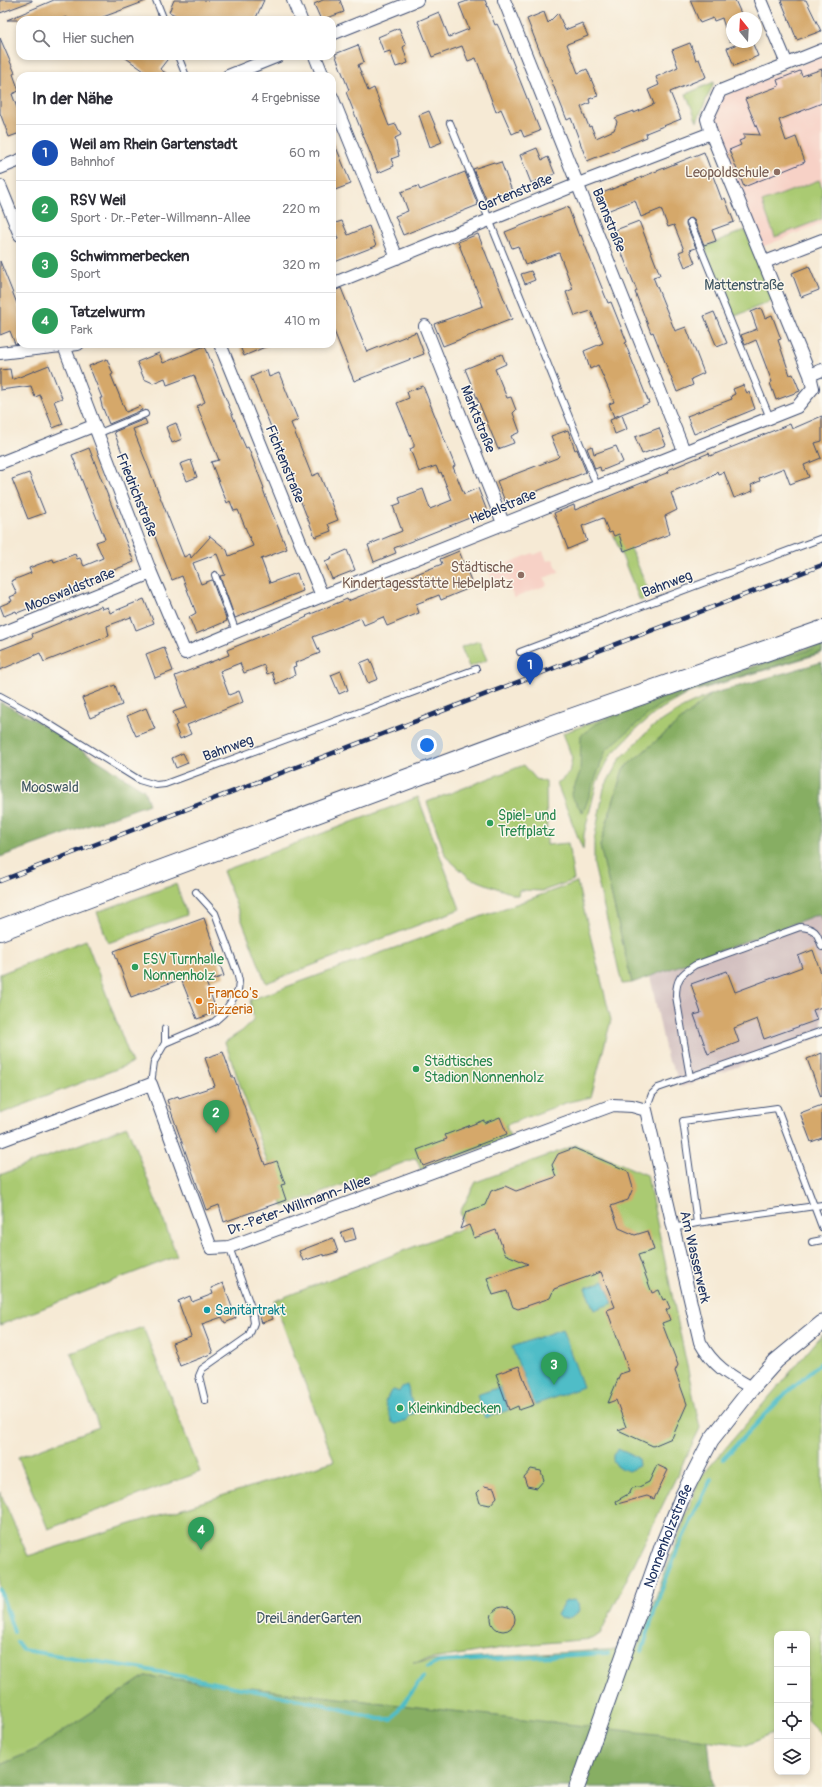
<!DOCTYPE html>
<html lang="de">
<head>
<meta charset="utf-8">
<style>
	:root { --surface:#fff; --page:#f2f2f3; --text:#2b2b33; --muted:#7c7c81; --line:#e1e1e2; --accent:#2563eb }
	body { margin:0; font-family:Pangolin,sans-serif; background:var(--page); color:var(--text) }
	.controls { position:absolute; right:12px; bottom:12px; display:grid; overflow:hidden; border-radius:8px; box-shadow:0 2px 6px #0003 }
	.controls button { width:36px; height:36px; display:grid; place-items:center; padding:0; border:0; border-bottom:1px solid var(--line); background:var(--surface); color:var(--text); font:20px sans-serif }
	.compass { position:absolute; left:726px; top:12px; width:36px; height:36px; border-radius:50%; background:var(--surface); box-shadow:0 2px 6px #0003; rotate:342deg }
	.you { position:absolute; left:427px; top:745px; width:14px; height:14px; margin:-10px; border:3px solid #fff; border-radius:50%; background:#1a73e8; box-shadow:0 0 0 6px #1a73e833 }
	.badge { display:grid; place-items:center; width:26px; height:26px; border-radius:50%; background:var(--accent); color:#fff; font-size:13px; font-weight:700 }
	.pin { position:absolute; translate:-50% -33px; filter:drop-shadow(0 1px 2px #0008) }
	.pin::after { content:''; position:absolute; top:21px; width:14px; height:12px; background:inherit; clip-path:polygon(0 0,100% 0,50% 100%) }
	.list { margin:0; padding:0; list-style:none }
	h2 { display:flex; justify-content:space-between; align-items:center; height:52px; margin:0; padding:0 16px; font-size:17px }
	h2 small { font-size:13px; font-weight:400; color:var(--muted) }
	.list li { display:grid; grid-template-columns:26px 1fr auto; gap:12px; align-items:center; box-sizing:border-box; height:56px; padding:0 16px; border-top:1px solid var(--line) }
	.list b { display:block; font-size:15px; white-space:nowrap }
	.list p { margin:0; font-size:13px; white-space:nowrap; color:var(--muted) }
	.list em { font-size:13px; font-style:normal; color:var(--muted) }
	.icon { flex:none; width:22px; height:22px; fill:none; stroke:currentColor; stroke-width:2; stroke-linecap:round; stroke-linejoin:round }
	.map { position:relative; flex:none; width:822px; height:1787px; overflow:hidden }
	.search { position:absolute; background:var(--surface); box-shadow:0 2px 6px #0003; left:16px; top:16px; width:320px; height:44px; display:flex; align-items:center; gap:10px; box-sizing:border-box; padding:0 14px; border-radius:12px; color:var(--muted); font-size:15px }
	.panel { position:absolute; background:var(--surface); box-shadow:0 2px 6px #0003; left:16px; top:72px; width:320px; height:276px; border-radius:12px }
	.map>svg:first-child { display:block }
	.built { fill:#f7d1c6 }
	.industrial { fill:#d2bfbf }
	.green { fill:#aaca72; stroke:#627c68 }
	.forest { fill:#87ae64; stroke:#516e61 }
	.water { fill:#50bdc7; stroke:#367692 }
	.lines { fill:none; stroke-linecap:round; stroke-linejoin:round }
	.stream { stroke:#50bdc7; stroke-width:4 }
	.building { fill:#d5a86a }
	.service-casing { stroke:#3c4b70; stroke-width:8 }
	.minor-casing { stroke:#3c4b70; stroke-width:14 }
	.tertiary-casing { stroke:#3c4b70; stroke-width:17 }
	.primary-casing { stroke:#3c4b70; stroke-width:22 }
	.service { stroke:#fff; stroke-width:6 }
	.minor { stroke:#fff; stroke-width:12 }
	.tertiary { stroke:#fff; stroke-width:15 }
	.primary { stroke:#fff; stroke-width:20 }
	.rail-casing { stroke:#1b2f5e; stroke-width:4.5 }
	.rail { stroke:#fbf7ec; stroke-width:3; stroke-dasharray:9; stroke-linecap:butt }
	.education-dot { fill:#8d6e63; stroke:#fbf7ec; stroke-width:1.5 }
	.leisure-dot { fill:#2e9e5b; stroke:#fbf7ec; stroke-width:1.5 }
	.food-dot { fill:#e8710a; stroke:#fbf7ec; stroke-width:1.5 }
	.culture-dot { fill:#0f9aa8; stroke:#fbf7ec; stroke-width:1.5 }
	.labels { text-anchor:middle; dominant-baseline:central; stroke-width:3; stroke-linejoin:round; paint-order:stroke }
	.education-label { font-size:14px; fill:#785e54; stroke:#fbf7ec; text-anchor:end }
	.street-label { font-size:14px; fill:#1b2f5e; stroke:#fbf7ec }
	.park-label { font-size:14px; fill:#3f5663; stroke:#fbf7ec }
	.leisure-label { font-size:14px; fill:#27864d; stroke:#fbf7ec; text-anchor:start }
	.food-label { font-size:14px; fill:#c56008; stroke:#fbf7ec; text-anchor:start }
	.culture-label { font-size:14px; fill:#0d838f; stroke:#fbf7ec; text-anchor:start }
</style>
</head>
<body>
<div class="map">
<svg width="822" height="1787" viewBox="0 0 822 1787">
	<rect width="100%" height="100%" fill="#fbf7ec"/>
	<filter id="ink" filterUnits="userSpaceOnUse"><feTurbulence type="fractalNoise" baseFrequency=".025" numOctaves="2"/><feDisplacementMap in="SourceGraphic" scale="8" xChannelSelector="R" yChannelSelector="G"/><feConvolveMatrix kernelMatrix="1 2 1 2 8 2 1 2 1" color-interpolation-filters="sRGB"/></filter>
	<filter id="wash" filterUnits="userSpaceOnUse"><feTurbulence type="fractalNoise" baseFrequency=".012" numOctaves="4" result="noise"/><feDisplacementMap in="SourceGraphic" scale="16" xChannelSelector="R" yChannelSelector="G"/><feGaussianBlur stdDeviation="0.9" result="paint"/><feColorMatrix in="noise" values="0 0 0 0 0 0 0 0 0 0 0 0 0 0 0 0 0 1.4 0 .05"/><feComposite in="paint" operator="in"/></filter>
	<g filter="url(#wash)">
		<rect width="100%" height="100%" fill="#f6ead5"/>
		<path class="built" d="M822,56V223L762,247L712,120L719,101L726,95Z
			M543,551L547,561L553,559L559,572L544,578L547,585L514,598L506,579L493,583L489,573L507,566L506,564L533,553L534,555Z"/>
		<path class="industrial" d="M819,914L822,921V1036L681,1087L675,1071L667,1058L650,976Z"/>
		<path class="green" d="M714,82L697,121L686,94Z
			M819,180L822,187V219L775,237L762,202Z
			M745,230L774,300L733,317L704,247Z
			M616,512L651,597L640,601L606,516Z
			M479,641L487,660L469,667L461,647Z
			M822,643V653L689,693L659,710L634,731L611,755L597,782L584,834L583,850L557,784L569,773L572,758L563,733L687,688Z
			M712,694L623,769L600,846L632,983L622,984L594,865V841L604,788L620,759L651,728L684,707Z
			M524,765L536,779L546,782L547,845L568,843L574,880L543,891L519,890L518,896L470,878L446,857L427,802Z
			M418,797L460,909L266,983L223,871Z
			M577,882L611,1020L591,1097L568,1102L506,1125L510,1137L421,1170L416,1158L283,1207L225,1042L242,1031L254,1020L250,1000Z
			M176,884L187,915L108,943L97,912Z
			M86,940L132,1063L0,1114V974Z
			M127,1126L177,1256L0,1325V1175Z
			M576,1145L647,1175L700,1428L600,1634L591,1639L521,1645L413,1662L637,1648L700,1478L822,1335V1735L807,1720V1634H777V1732L747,1745L145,1676L37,1749L0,1765V1492L28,1556L334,1461L274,1301L465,1227L460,1212L476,1182Z
			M143,1327L200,1472L48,1529L18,1457L99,1427L71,1353Z"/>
		<path class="forest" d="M822,646V652L694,690L658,706L606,750L583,813L571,796L580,772L581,735L598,723L697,686Z
			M822,662V921L819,914L632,983L600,846L623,769L712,694Z
			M0,702L38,722L144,790L149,804L0,857Z
			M145,1676L708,1740L713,1787H0V1765L37,1749Z"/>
		<path class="water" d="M604,1281L613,1303L594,1310L585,1288Z
			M562,1329L583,1387L534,1405L512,1347Z
			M407,1385L415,1413L409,1415L407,1420L396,1424L392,1422L385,1402L391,1391L394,1390L399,1392L402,1387Z
			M500,1387L509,1410L485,1418L477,1395Z
			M618,1449L638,1458L639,1466L628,1471L617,1466L613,1460V1455Z
			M574,1600L578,1604L579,1611C573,1617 569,1619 560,1618L557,1615L565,1601Z"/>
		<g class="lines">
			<path class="stream" d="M723,1459L785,1394L822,1362
				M0,1590L14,1632
				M17,1642L23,1650L139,1668L322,1704L379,1719H392L423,1677
				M642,1651L660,1594L679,1546L711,1479
				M428,1667L439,1662L608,1653"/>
		</g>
		<g id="blocks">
			<path class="building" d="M0,0H32V1L0,13Z
				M54,0H146V1L95,20H70L66,17L59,20H7Z
				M174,0H264L255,20H173L175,15L169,12Z
				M323,0H340L344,12L321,20L314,4Z
				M470,0H485L495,25L497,24L500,30L540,131L524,137L521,130L512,134L501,109L496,112L476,58L468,61L462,46L432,57L418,21L439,12L449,37L469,29L459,4Z
				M690,0H735L743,18H732V41H729L722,18L714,21L713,18L700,23Z
				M781,0H806L821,31L797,40Z
				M544,12L548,23L558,13L565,30L582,23L588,36L567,44L578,73L587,69L598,96L589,99L590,103L581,107L589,127L591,126L596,138L614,130L617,122L615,118L634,111V113L654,104L648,90L659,85L656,77L678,67L672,50L690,43L696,60L699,59L706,77L670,92L681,119L646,133L647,137L587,161L571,118L567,120L527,19Z
				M399,28L406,45L403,47L408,63L396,67L390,51L384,53L378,37Z
				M0,38L15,73L13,74L19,91L12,94L20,116V133L9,137L0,113Z
				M743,42H752L758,56L734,66L727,48Z
				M358,45L364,62L358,65L368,91L374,88L389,126L396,124L401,135L395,138L399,156L391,159L394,166L378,173L346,92L349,90L335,54Z
				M123,56H170L160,69L170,76H151Z
				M822,69V103L779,120L786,141L796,137L805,162L744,187L729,150L741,145L739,141L744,139V134L760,135L745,99L779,86L777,80L800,71L802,76Z
				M429,111L442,142L430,147L419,115Z
				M332,137L351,184L335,190L332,183Z
				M537,148L542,160L548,157L555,174L531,183L520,155Z
				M704,152L722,200L725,198L734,222L712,230L716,241L704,245L694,220L691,218L687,219L686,224L696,248L690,250L695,263L685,267L679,252L684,250L674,225L668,227L661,209L641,217L635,200L607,211L600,194Z
				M494,162L495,164L501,162L512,191L487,201L473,169Z
				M465,172L478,205L403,235L395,216L408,211L401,192L418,186L420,190Z
				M568,207L579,236L581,235L584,243L608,303L611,302L627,342L625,343L649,403L614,417L609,404L614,402L598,365L590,369L584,351L603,343L591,311L575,316L566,292L573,289L559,253L525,265L518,246L512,248L505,232Z
				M342,221L348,235L369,226L376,246L332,263V241L338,239L332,224Z
				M639,221L660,275L653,277L675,331L686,327L704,373L691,379L693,385L677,392L653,332L651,333L635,292L637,291L613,231Z
				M478,234L512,319L443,346L434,324L483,306L458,242Z
				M0,261L20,311V343L15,344L10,331L0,335Z
				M809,266L819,290L801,297L792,273Z
				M531,271L535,280L525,284L521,274Z
				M341,288L367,352L416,332L424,354L354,381L332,326V292Z
				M761,308L765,318L772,315L781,339L778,340L790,375L793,374L800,391L776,400L770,383L772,382L756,340L745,345L741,335L757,329L751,312Z
				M714,312L727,343L717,347L704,316Z
				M239,344H272L244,356Z
				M205,346L242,439L246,448L248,447L264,488L263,489L266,498L287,549L261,559L270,583L297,573L303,591L235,618L220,576L225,575L217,554L193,563L201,584L212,580L227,621L196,634L189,617L196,613L182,576L172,580L114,432L145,419L147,424L133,429L184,557L190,554L191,558L210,537L209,535L227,550L229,556L253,546L238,510L234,511L230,501L227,503L211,462L219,460L197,406L205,402L194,375L167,385L165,378L153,383L144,379L137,362L159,353L163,363Z
				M502,354L506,364L495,369L507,398L511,397L516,410L513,413L520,432L511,436L514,443L498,449L465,369Z
				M107,359L113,374L111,375L126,412L140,406L142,410L109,424L102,406L100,398H102L89,366Z
				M49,365L62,398L54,401L63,424L53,428L40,395L35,397L31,386L0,390V370L10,369L12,380Z
				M267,370L269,377L279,373L298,420L291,423L312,476L319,473L338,520L328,524L331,531L315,537L291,477L289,478L273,438L275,437L251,377Z
				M743,385L747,393L749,392L755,409L694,434L687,416L732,399L731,396L735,394L733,389Z
				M423,386L455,466L453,467L464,494L478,488L487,511L394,548L396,553L374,562L368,545L402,531L393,506L401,503L399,498L423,489L430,509L452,500L441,472L439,473L436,466L419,472L410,449L414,447V444L397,403L409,398L407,392Z
				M622,415L627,429L615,434L610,420Z
				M822,416V441L815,443L821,458L804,465L809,477L790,484L784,468L759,478L760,481L751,485L753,491L734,498L724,472L718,474L717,471L711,477L671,493L677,510L665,516L670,534L624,551L619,534L614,536L612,532L609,533L603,518L582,526L587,541L568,549L554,513L574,505L575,510L669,472L668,470L709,453L710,456L790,424L792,429Z
				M176,423L182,439L172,443L166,427Z
				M659,428L666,445L642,454L635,437Z
				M568,430L575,450L577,449L586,472L566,480V479L506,504L497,481L557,458L559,456L551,436Z
				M592,446L594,454L616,446L623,462L601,471L600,467L595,469L587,448Z
				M89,448L134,562L101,575L102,577L97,579L98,581L17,613L16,611L4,616L0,606L12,601L10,597L17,594L11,581L31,573L29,568L53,559L54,562L75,554L77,559L80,558L84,566L103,558L96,542L105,539L72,455Z
				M191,460L197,477L187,481L180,464Z
				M29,473L45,513L28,519L12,479Z
				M347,550L355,570L332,579L325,562L332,559L331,557Z
				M459,551L472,583V587L441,600L439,595L416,604L419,613L387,626L383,617L364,625L361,618L313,637L320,653L295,663L296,666L293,667L295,675L276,684L272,672L267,674L264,665L244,673L240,663L220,671L229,695L239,691L243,702L187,725L191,734L180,739L175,726L178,724L173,712L187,707L175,676L229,655L227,650L298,621L307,617L306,616L347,599L348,601L358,597L442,564L440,559Z
				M144,599L154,623L136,630L131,617L107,626L109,636L44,662L40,653L0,670V650L33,637L32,634L101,606L102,609L108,607L110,613Z
				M164,647L173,671L155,678L146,654Z
				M370,659L378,679L368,683L360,663Z
				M341,671L348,690L339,694L331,675Z
				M115,685L122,705L90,718L82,698Z
				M146,708L155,729L136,736L127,716Z
				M183,753L188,763L176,768L172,758Z
				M204,918L224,976L206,982L217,1012L197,1019L181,979L131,997L114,951Z
				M813,950L822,976V1007L813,1010L817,1020L764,1039L757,1019L734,1028L739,1042L708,1054L694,1015L701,1013L691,984L727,971L735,992L802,967L798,956Z
				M223,1052L232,1077H234L265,1165L277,1161L285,1184L281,1185L286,1200L224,1222L219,1205L206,1210L167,1100L178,1096L179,1098L215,1086L205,1058Z
				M822,1053V1096L821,1097L807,1059Z
				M822,1105V1138L811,1142L800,1113Z
				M500,1117L507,1134L423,1166L417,1150L447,1139L445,1135L484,1120V1123Z
				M574,1148L628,1171L633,1188L628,1200L611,1206L619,1228L635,1235L648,1231L654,1250L638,1255L652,1293L659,1290L663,1300L666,1299L670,1308L666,1310L670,1320L662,1323L678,1365L675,1371L687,1404L672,1438L653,1446L618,1430L626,1427L616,1400L608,1403L620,1374L629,1371L607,1310L615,1307L601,1272L554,1289L550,1298L518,1309L513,1307L507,1291L493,1295L487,1278L528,1264L505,1254L496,1230L474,1238L469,1225L460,1229L466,1212L485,1205L491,1191L505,1186L516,1191L556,1177L552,1165L558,1154Z
				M353,1228L356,1239L345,1242L341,1232Z
				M333,1238L338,1252L324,1256V1254L303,1261L299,1251Z
				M223,1283L236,1318L225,1323L222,1317L202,1324L213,1353L180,1366L172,1343L191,1336L178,1301L190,1296L192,1302L213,1294L211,1288Z
				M269,1308L273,1319L262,1323L258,1312Z
				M519,1366L534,1405L519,1410L518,1406L509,1410L496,1374Z
				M657,1465L668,1470L654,1499L647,1496L617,1504L616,1501L630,1493L632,1488L639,1487L649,1482Z
				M531,1469L541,1471L544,1480L537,1488L527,1486L524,1477Z
				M484,1486L494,1488L497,1497L490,1505L480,1503L477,1493Z
				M491 1619a12 12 0 1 1 24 0a12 12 0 1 1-24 0Z"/>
		</g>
	</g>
	<g filter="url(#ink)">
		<use href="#blocks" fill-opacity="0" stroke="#3c4b70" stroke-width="1"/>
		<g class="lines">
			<defs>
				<path id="service" d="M156,0L164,20
					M178,56L186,76
					M450,123L597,486
					M690,222L770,418
					M97,434L145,414
					M215,575L236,632
					M520,652L822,538
					M0,696L33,714L139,780L156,785L165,784L476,669
					M165,1043L214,1022L223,1014L238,991L239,981L237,972L215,913L196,892
					M690,1077L676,996C676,979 681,974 695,965L800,927C816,928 817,933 822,947
					M151,1084L154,1062L165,1043V1029
					M646,1110L652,1094L658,1088L822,1031
					M697,1223L683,1121L777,1108L822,1227
					M673,1228L697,1223L822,1205
					M812,1242L822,1240
					M205,1401L199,1376L202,1369L249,1336L254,1323L252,1310L229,1247"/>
				<path id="minor" d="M293,0L301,20
					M504,0L684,451
					M760,0L787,64
					M332,34L417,0
					M315,56L323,76
					M228,76L278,56
					M332,97L397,258
					M0,168L20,160
					M0,186L20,235
					M765,262L822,240
					M332,284L578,184L711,133
					M425,326L503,523
					M220,344L322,596
					M64,346L151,573L185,653L322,596L797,407L813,388L810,375L711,133L707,119L720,91L822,50
					M0,353L78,344
					M810,375L822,370
					M0,463L93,426
					M0,634L151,573
					M0,1141L151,1084L211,1248L229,1247L613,1105L632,1106L646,1110L700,1342C713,1366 729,1375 752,1388"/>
				<g id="tertiary">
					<path id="s1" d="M577,1787L662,1547L683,1495L711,1440L752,1388L776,1361L822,1323"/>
				</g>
				<path id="primary" d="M0,930L551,726L822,631"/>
			</defs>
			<use href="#service" class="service-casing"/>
			<use href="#minor" class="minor-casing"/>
			<use href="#tertiary" class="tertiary-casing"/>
			<use href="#primary" class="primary-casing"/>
			<use href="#service" class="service"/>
			<use href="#minor" class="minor"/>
			<use href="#tertiary" class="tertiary"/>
			<use href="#primary" class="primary"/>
			<defs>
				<path id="rail" d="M0,881L822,565"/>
			</defs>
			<use href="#rail" class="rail-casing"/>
			<use href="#rail" class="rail"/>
		</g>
	</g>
	<g class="education-dot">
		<circle cx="777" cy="172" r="4"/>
		<circle cx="521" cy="575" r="4"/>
	</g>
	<g class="leisure-dot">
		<circle cx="490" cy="823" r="4"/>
		<circle cx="135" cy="967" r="4"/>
		<circle cx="416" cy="1069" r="4"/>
		<circle cx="400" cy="1408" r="4"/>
	</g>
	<circle class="food-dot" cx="199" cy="1001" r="4"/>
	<circle class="culture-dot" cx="207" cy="1310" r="4"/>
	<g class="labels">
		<g class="education-label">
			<text x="769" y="172">Leopoldschule</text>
			<text x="513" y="567">Städtische<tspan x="513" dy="16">Kindertagesstätte Hebelplatz</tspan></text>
		</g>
		<g class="street-label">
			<text transform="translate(515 193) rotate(-22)">Gartenstraße</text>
			<text transform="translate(609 220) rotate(68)">Bannstraße</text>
			<text transform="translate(478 419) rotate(68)">Marktstraße</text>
			<text transform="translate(285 464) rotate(68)">Fichtenstraße</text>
			<text transform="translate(137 495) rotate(68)">Friedrichstraße</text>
			<text transform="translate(503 507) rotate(-22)">Hebelstraße</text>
			<text transform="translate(667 584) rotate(-21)">Bahnweg</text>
			<text transform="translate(70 590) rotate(-22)">Mooswaldstraße</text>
			<text transform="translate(228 748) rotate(-20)">Bahnweg</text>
			<text transform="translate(299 1205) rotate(-20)">Dr.-Peter-Willmann-Allee</text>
			<text transform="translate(695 1257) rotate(77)">Am Wasserwerk</text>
			<text stroke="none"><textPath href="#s1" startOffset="267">Nonnenholzstraße</textPath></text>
		</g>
		<g class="park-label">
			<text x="744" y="285">Mattenstraße</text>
			<text x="50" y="787">Mooswald</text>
			<text x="309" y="1618">DreiLänderGarten</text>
		</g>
		<g class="leisure-label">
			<text x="498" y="815">Spiel- und<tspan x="498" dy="16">Treffplatz</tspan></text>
			<text x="143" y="959">ESV Turnhalle<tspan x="143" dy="16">Nonnenholz</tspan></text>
			<text x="424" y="1061">Städtisches<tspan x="424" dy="16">Stadion Nonnenholz</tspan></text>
			<text x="408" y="1408">Kleinkindbecken</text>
		</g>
		<g class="food-label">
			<text x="207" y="993">Franco's<tspan x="207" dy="16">Pizzeria</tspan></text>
		</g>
		<g class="culture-label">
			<text x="215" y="1310">Sanitärtrakt</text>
		</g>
	</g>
</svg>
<div class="controls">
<button>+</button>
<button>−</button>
<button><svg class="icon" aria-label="locate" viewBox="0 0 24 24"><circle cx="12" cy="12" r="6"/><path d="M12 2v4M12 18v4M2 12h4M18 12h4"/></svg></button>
<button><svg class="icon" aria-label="layers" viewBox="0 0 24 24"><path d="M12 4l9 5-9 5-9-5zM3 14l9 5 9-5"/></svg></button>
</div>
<svg class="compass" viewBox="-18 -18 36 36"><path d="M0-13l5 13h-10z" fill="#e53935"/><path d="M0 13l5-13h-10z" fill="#7c7c81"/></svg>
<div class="you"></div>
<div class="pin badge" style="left:530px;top:685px;background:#1a4fb4">1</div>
<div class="pin badge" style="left:216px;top:1133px;background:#2e9e5b">2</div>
<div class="pin badge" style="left:554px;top:1385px;background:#2e9e5b">3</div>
<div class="pin badge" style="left:201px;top:1550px;background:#2e9e5b">4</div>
<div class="search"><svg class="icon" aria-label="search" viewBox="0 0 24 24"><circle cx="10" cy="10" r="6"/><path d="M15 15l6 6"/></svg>Hier suchen</div>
<section class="panel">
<h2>In der Nähe<small>4 Ergebnisse</small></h2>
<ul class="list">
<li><span class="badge" style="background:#1a4fb4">1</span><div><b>Weil am Rhein Gartenstadt</b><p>Bahnhof</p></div><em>60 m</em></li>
<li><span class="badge" style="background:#2e9e5b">2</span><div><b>RSV Weil</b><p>Sport · Dr.-Peter-Willmann-Allee</p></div><em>220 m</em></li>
<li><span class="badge" style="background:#2e9e5b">3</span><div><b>Schwimmerbecken</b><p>Sport</p></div><em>320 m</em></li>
<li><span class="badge" style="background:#2e9e5b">4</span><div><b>Tatzelwurm</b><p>Park</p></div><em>410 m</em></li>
</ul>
</section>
</div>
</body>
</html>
